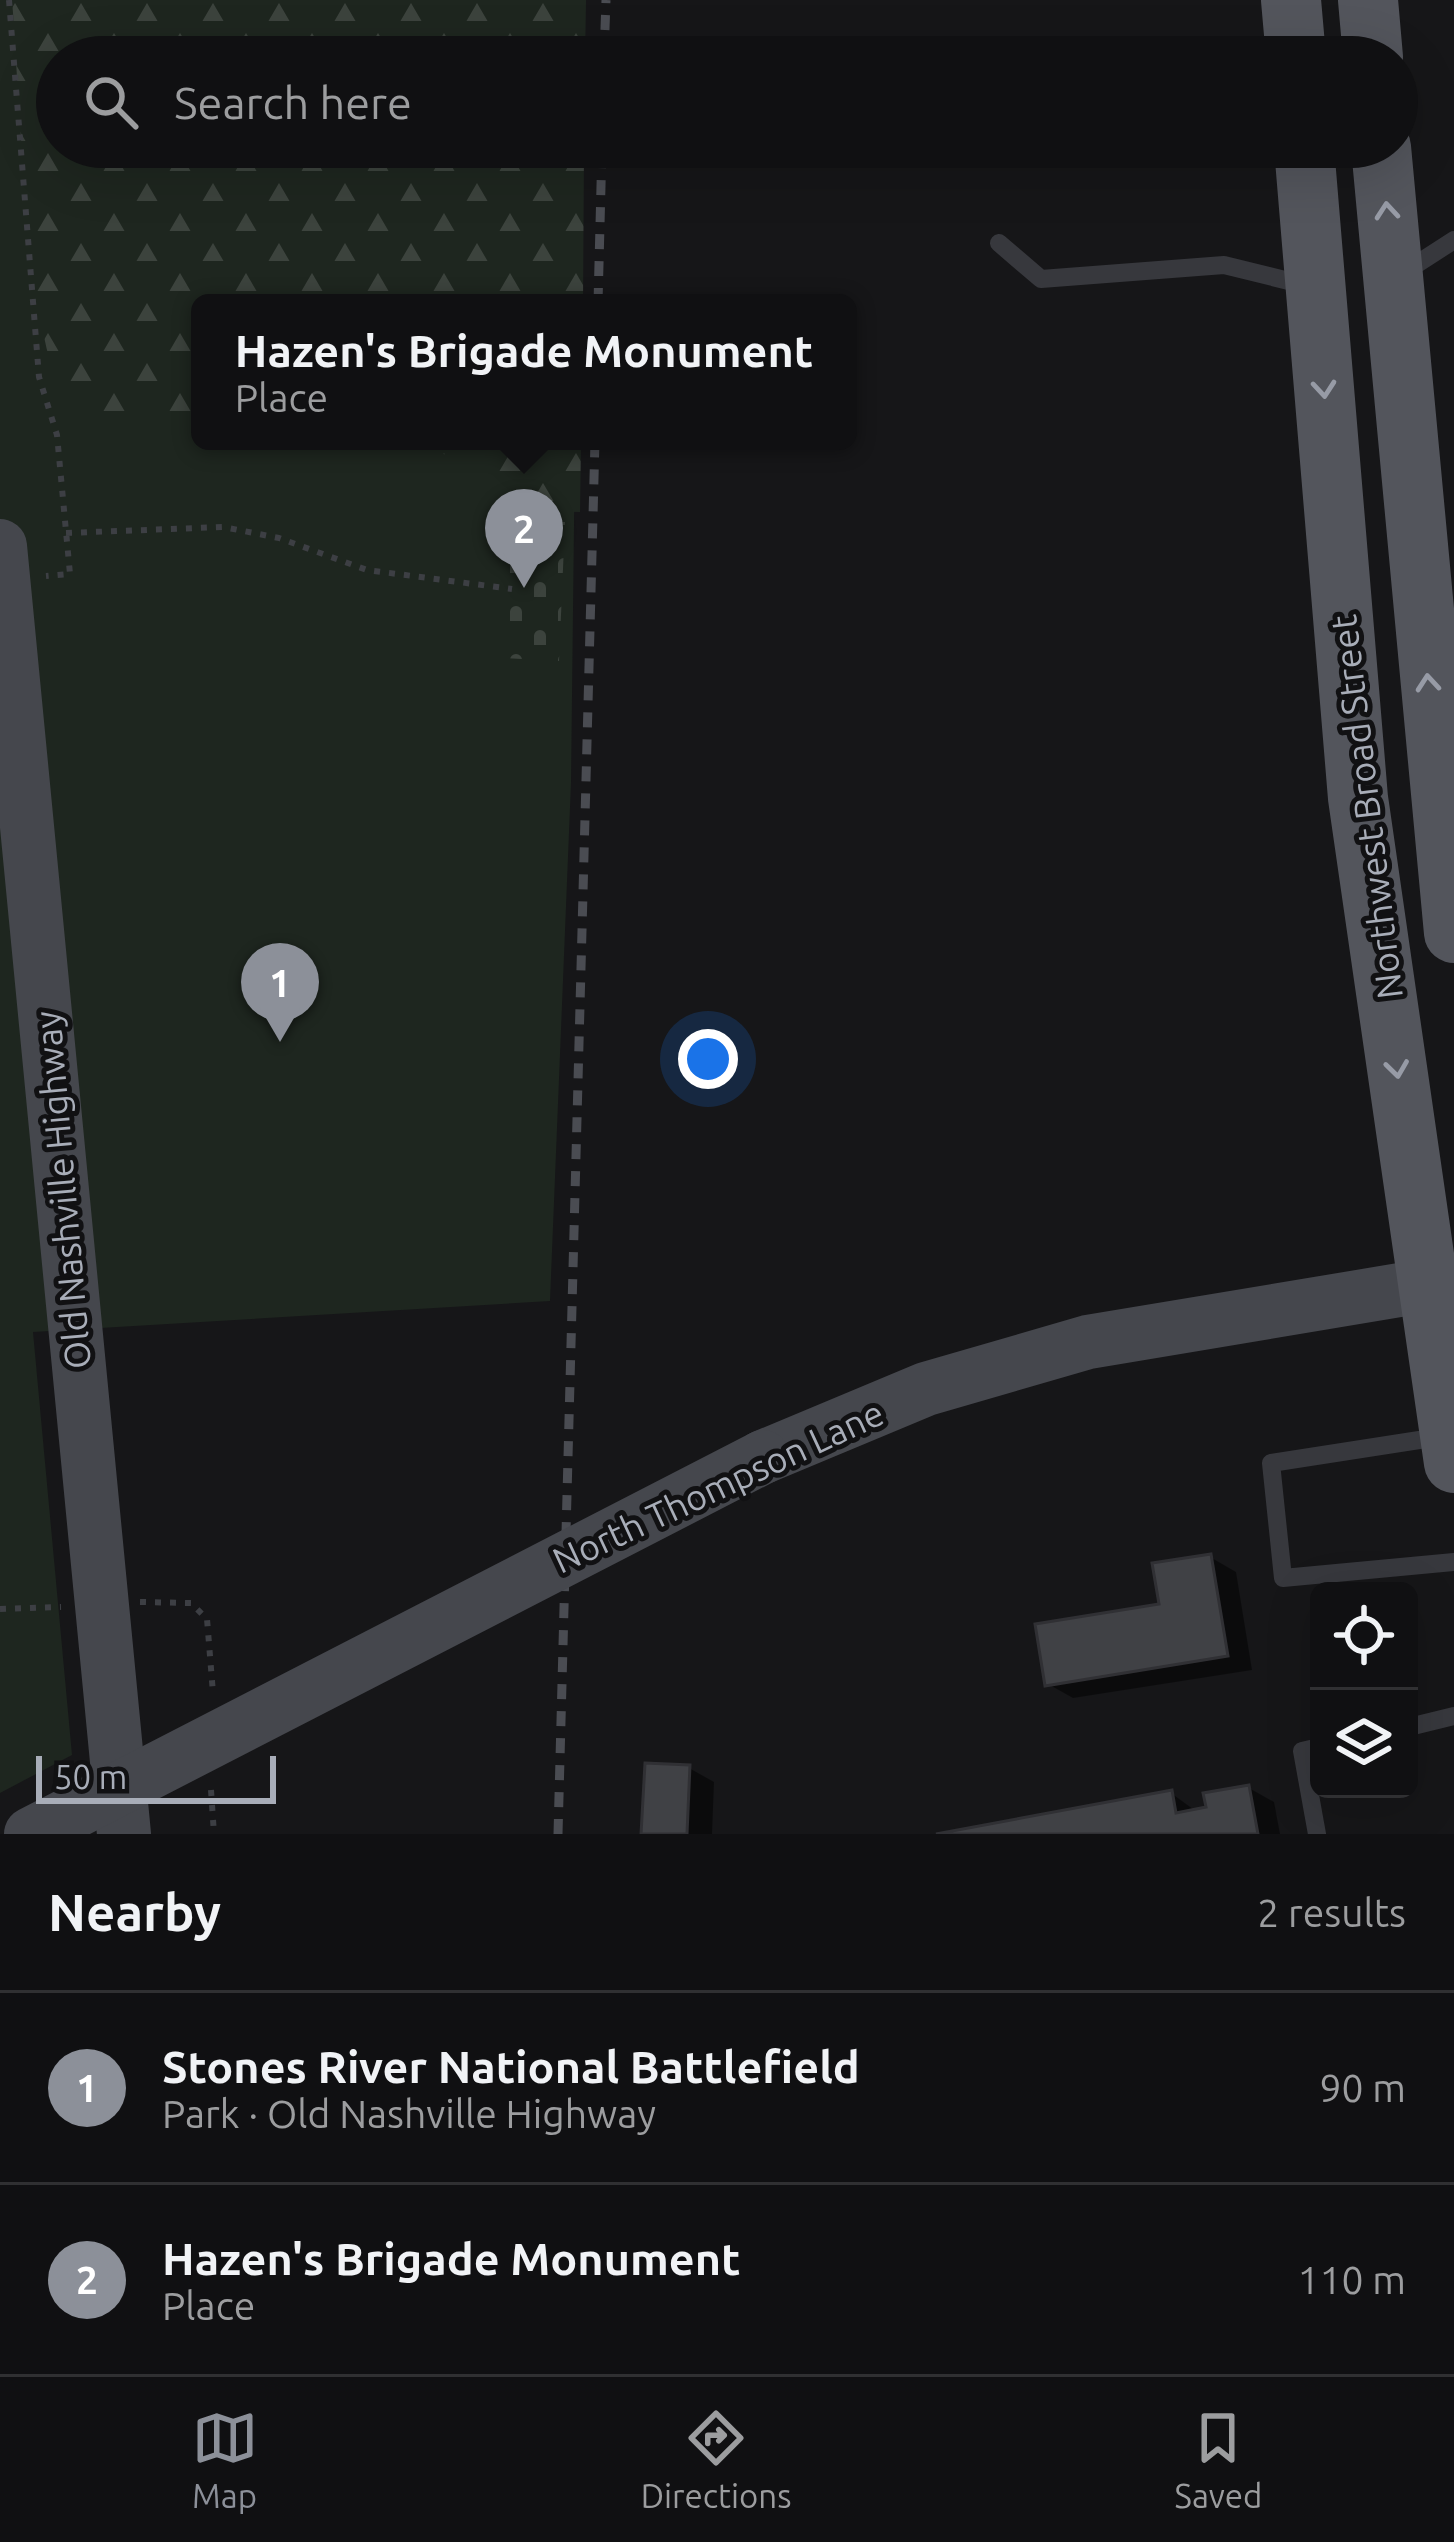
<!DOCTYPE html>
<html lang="en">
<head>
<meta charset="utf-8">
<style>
	:root { --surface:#101012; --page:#19191b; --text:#f1f3f6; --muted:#9c9d9f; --line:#303032; --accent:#8c9099 }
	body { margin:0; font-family:Ubuntu,sans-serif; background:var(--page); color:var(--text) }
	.controls { position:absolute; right:36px; bottom:36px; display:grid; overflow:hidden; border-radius:18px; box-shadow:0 12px 48px #0002 }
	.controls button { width:108px; height:108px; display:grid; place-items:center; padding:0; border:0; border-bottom:3px solid var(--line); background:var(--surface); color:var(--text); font:60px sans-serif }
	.scale { position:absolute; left:36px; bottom:30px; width:240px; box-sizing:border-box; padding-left:12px; border:6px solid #a8adb8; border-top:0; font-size:33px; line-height:42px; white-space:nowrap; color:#a8adb8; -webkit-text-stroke:9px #111113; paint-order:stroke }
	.you { position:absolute; left:708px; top:1059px; width:42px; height:42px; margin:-30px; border:9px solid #fff; border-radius:50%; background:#1a73e8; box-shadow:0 0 0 18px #1a73e833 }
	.badge { display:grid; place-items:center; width:78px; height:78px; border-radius:50%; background:var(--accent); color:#fff; font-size:39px; font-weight:700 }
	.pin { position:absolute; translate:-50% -99px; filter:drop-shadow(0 3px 6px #0008) }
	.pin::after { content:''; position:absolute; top:63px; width:42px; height:36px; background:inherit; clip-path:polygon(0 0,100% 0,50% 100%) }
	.popup { position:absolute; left:191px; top:294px; width:666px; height:156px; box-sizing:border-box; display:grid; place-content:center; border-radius:18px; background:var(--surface); filter:drop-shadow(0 3px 9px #0005); font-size:39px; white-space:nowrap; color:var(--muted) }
	.popup b { font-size:45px; color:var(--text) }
	.popup::after { content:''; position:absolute; left:50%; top:100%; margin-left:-24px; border:24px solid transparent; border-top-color:var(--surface) }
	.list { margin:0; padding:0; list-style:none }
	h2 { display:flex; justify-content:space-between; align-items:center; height:156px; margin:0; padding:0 48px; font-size:51px }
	h2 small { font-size:39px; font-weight:400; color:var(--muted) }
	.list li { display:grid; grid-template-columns:78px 1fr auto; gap:36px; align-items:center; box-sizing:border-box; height:192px; padding:0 48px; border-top:3px solid var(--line) }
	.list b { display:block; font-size:45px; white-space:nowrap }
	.list p { margin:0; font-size:39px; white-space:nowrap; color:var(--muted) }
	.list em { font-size:39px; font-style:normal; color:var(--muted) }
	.icon { flex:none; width:66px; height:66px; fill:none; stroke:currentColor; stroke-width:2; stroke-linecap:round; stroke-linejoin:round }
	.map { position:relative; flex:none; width:1454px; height:1834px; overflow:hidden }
	.search { position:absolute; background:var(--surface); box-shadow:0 12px 48px #0002; left:36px; right:36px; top:36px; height:132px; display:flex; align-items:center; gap:30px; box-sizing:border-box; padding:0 42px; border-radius:66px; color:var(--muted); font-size:45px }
	.sheet { height:540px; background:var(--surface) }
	nav { display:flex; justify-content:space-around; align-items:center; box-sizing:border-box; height:168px; border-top:3px solid var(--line); background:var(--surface); font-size:33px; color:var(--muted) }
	nav a { display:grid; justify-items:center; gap:6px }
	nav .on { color:var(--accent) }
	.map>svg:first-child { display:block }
	.green { fill:#1e261f }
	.forest { fill:url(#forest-firs) }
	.cemetery { fill:url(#cemetery-stones) }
	.shadow { fill:#0007 }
	.building { fill:#404145; stroke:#303034; stroke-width:3 }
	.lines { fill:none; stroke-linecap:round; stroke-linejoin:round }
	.path { stroke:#3d3f44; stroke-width:6; stroke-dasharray:6 9; stroke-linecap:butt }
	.service { stroke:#37383d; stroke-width:18 }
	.secondary { stroke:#45474d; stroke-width:54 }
	.primary { stroke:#53555c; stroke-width:60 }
	.rail { stroke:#4a4c52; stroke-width:9; stroke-dasharray:15 12; stroke-linecap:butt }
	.secondary-bridge { stroke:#45474d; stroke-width:54 }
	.oneway { stroke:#979ba6 }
	.labels { text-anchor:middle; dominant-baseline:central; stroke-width:10; stroke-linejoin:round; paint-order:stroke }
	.street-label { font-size:36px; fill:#a8adb8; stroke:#111113 }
</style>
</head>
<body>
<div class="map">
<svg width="1454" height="1834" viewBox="0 0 1454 1834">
	<defs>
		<pattern id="forest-firs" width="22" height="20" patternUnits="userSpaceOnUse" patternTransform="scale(3)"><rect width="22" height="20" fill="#1e261f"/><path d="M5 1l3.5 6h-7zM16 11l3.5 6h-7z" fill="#3c433d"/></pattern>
		<pattern id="cemetery-stones" width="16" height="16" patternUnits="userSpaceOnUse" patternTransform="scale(3)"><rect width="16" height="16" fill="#1e261f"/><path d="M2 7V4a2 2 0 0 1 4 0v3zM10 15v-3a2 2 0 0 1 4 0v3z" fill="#3c433d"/></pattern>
	</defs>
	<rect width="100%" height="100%" fill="#161618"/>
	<path class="green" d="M0,0H577L57,57V147L200,303V441H575L571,783L550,1301L33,1332L72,1755L0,1793Z"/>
	<path class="forest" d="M12,0H586L585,57H57V147H584L583,303H200V418C152,423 109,432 68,399C28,367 18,66 12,0Z
		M385,441H581L580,512L507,510L457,457Z"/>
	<path class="cemetery" d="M508,519L565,522L559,661L501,658Z"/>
	<path class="shadow" d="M1210,1557L1236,1572L1252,1670L1073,1698L1048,1684L1162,1607Z
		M689,1768L714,1782L712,1834H644Z
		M1249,1788L1274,1802L1280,1834H950L1171,1793L1197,1812Z"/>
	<path class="building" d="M1211,1554L1228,1656L1045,1686L1035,1624L1159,1604L1152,1563Z
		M645,1763L690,1765L687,1834H641Z
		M1249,1785L1258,1834H936L1172,1790L1176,1813L1206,1807L1203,1793Z"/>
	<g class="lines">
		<path class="path" d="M9,0L39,377L57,435L70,574L46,576
			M66,533L223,527L279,538L367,570L512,589
			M140,1602L191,1603L207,1619L213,1693
			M0,1609L61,1607
			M211,1790L214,1834"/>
		<path class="service" d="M999,243L1041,279L1224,265L1305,285
			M1403,273L1454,240
			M1445,1436L1271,1463L1283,1578L1454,1562
			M1409,1727L1454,1716
			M1317,1834L1302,1751L1319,1747"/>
		<path class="secondary" d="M0,546L124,1834
			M763,1457L926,1389L1088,1342L1454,1281"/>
		<path class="primary" d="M1291,0L1296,57
			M1368,0L1373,57
			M1304,147L1358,798L1454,1463
			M1381,147L1454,933"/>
		<path class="rail" d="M604,57L606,0
			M598,303L602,147
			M558,1834L595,441"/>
		<path class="secondary-bridge" d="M31,1834L763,1457"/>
	</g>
	<defs><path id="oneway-chevron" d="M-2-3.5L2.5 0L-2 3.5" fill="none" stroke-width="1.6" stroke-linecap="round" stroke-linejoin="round" transform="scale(3)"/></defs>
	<g class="oneway">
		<use href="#oneway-chevron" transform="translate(1387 211) rotate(-95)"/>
		<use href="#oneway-chevron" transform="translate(1324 389) rotate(85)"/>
		<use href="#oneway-chevron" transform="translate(1428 683) rotate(-95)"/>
		<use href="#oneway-chevron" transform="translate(1397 1069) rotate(82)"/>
	</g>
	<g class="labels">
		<g class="street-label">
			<text transform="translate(1366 807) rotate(-97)">Northwest Broad Street</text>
			<text transform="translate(62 1190) rotate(-95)">Old Nashville Highway</text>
			<text transform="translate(718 1486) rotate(-25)">North Thompson Lane</text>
		</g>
	</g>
</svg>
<div class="controls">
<button><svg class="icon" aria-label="locate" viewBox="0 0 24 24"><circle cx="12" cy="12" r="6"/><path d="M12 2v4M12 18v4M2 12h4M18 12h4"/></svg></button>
<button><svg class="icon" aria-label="layers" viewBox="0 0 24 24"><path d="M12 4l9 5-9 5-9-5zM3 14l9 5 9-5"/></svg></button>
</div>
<div class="scale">50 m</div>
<div class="you"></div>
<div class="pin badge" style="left:280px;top:1042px">1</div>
<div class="pin badge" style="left:524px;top:588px">2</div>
<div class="popup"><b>Hazen's Brigade Monument</b>Place</div>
<div class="search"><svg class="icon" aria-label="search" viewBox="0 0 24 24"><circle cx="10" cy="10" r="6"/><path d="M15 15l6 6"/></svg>Search here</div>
</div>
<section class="sheet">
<h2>Nearby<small>2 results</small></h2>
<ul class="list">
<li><span class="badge">1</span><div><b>Stones River National Battlefield</b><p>Park · Old Nashville Highway</p></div><em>90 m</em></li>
<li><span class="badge">2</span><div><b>Hazen's Brigade Monument</b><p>Place</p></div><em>110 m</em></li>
</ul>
</section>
<nav>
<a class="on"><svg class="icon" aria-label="map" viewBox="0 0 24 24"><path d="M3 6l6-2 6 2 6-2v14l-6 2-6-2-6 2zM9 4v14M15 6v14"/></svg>Map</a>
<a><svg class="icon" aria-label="directions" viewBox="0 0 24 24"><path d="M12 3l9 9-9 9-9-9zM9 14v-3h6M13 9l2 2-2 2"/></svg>Directions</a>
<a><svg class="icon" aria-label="saved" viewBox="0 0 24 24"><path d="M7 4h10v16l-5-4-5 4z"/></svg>Saved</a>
</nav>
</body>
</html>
